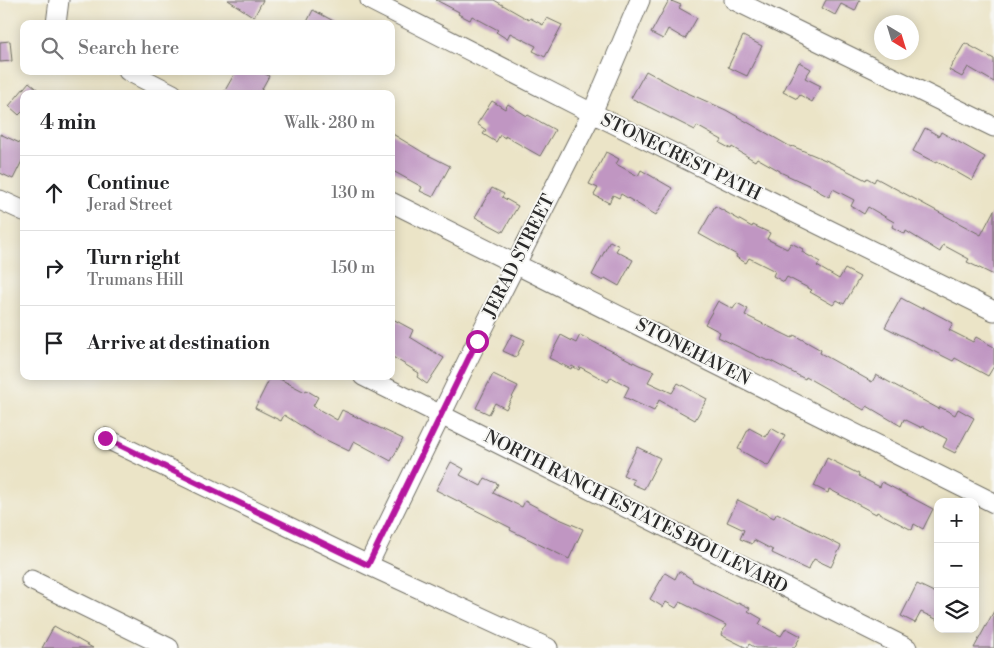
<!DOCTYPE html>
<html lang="en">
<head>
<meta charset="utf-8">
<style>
	:root { --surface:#fff; --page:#f6f6f6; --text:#202124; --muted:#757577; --line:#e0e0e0 }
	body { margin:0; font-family:"Libre Bodoni",serif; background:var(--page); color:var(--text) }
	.controls { position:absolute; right:15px; bottom:15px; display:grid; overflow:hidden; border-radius:10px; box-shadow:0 2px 12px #0003 }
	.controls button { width:45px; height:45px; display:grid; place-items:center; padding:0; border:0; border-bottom:1px solid var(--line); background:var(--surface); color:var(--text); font:25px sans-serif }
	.compass { position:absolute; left:874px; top:15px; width:45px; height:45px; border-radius:50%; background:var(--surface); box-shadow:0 2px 12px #0003; rotate:142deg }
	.stop { position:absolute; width:15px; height:15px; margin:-11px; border:4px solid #b5179e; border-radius:50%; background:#fff }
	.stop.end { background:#b5179e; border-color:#fff; box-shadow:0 1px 5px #0008 }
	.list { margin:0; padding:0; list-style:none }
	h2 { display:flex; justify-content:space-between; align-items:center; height:65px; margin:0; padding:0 20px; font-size:21px }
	h2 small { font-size:16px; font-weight:400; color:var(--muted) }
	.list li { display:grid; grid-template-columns:32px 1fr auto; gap:15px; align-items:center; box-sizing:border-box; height:75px; padding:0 20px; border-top:1px solid var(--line) }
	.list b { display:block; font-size:19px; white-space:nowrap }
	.list p { margin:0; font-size:16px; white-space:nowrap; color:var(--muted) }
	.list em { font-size:16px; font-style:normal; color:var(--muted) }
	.icon { flex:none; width:28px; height:28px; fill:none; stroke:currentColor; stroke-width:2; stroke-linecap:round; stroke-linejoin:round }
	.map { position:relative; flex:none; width:994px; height:648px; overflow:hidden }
	.search { position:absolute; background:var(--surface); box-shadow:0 2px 12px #0003; left:20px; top:20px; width:375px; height:55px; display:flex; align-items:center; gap:12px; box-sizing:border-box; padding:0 18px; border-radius:10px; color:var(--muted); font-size:19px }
	.panel { position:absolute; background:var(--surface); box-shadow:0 2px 12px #0003; left:20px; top:90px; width:375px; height:290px; border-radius:10px }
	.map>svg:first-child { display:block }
	.building { fill:#c096c2 }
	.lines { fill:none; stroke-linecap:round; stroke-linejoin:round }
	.minor-casing { stroke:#6e6c62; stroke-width:21 }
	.minor { stroke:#fff; stroke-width:19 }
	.route { stroke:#b5179e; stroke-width:6 }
	.labels { text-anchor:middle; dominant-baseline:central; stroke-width:4; stroke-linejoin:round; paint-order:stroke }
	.street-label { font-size:18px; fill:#2b2b2b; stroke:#f6f6f2 }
</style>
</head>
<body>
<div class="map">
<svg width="994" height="648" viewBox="0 0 994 648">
	<rect width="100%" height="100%" fill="#f6f6f2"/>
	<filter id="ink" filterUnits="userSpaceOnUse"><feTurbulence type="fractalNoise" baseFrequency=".02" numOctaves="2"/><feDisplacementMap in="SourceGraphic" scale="10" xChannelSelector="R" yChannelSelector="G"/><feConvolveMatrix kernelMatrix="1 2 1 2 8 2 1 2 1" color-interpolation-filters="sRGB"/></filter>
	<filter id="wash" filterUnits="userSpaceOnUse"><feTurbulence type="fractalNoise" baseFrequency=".0096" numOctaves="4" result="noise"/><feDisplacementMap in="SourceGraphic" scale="20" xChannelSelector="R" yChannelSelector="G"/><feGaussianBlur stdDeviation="1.12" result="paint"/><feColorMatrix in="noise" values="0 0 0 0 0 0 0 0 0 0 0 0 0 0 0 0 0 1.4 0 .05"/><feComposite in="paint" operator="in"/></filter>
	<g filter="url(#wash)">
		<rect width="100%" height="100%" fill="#ebe4c7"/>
		<g id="blocks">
			<path class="building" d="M228,0H263L254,17Z
				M436,0H494L529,20L530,18L543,25L547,18L562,25L545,57L533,51L536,46L510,33L507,39L496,32L498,30L472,16L470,20L458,14L459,12Z
				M669,0L681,5L679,8L697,18L685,39L668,29L663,39L651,33Z
				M826,0H860L855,11L841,4L835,15L822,8Z
				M313,10L339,24H306Z
				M743,36L762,46L747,76L728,67Z
				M10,41L12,61L0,62V42Z
				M965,43L994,59V82L968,67L962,77L949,70Z
				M799,62L811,69L805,78L821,86L812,102L800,95L797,99L783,92Z
				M236,71H260L269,76L259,94H223Z
				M646,71L681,90L726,110L791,147L792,146L830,162L866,180L867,178L874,182L876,178L981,235L994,210V275L967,262L969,259L943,245L940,252L906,231L905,234L892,227L894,222L868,207L864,214L851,206L854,200L833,189L829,197L816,190L817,189L780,172V171L757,158L755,161L732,147L731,149L720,143L722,140L697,126L695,130L631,98Z
				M29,82L43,94H24V110L19,115L9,106Z
				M492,101L505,109L508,104L527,116L528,115L555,130L540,156L505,136V138L500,135L496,142L483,134L486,130L477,124Z
				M925,128L939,136L941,132L985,157L972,181L937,161L936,163L913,151Z
				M391,133L424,153L450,166L433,197L420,191L422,187L391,170Z
				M0,134L24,145V157L13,179L0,173Z
				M606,152L619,159L616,164L638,176L641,170L672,188L656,215L621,194L619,198L613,195L609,203L594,195L598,188L589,184Z
				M492,188L504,194L502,197L518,206L503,232L475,217Z
				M715,206L752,227L753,225L770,233L767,239L787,249L791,243L803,249L802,252L820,262L817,266L839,279L845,269L860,277L844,304L837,300L833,305L810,292L812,290L787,277L784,282L773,276L775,271L749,258L746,263L736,257L737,255L699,234Z
				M610,241L619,246L616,251L633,260L619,286L605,278L603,281L592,275Z
				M901,298L922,309L923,307L953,323L949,330L973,342L976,337L994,347V366L988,376L955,358L953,361L885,327Z
				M718,301L733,309L737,303L748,309L745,315L792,338L794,335L821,350L820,353L872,382L876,375L939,409L940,407L955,415L958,409L974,418L955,453L943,447L947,439L923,426L922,428L904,419L901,426L867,406L864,410L806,377L805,379L769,360L768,361L718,337L720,332L705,324Z
				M391,318L413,330L410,337L444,358L427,384L417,377L419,373L391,356Z
				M512,334L525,340L516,357L503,351Z
				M561,335L576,343L580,335L639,365L654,371L648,382L672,393L678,383L707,399L695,420L659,400L654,411L624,397L629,387L611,377L608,382L580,367L579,370L572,366L571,369L549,358Z
				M493,374L518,386L506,409L495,403L489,414L476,408Z
				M271,376H274L305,392L306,390L318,397L313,406L337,420L342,410L403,439L391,461L354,441L349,451L316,435L284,415L281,421L255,408Z
				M749,428L766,437L771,428L785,436L768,466L738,449Z
				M637,447L660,458L644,489L632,484L634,480L623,475Z
				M827,458L859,474L858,476L880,487L882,482L933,509L923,529L914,524L912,530L877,512L876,514L829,489L828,493L814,486Z
				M451,462L464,469L460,475L481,486L485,478L498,484L493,493L522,507L525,501L557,518L583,529L569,559L510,530L511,528L436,490Z
				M738,500L774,518L777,513L841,546L831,567L814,559L808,570L772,553L773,550L754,540L752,544L740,539L744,530L727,522Z
				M679,571L693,580L692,581L737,604L738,602L750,608L748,611L762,619L759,624L781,636L786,628L801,636L794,648H756L749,644L747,648L721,635L726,625L680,602L676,608L666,602L663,607L650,599L665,573L675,579Z
				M917,584L938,594V620L921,612L915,623L901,616Z
				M994,611V648H974Z
				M54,626L93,648H42Z"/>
		</g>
	</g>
	<g filter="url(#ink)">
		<use href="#blocks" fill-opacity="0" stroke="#6e6c62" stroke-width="1"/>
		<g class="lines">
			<defs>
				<path id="minor" d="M370,0L592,113L994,311
					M734,0L994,127
					M56,24L59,0
					M128,71L173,94
					M0,200L24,211
					M391,202L994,503
					M363,376L907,648
					M105,438L368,565L548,648
					M368,565L477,341L592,113L640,0
					M31,580L169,648"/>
			</defs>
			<use href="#minor" class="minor-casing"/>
			<use href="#minor" class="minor"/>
		</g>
	</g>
	<g class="lines" filter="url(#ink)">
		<path class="route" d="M105,438L368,565L477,341"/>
	</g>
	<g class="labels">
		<g class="street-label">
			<text transform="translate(681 157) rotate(26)">STONECREST PATH</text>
			<text transform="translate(519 256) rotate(-63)">JERAD STREET</text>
			<text transform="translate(693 352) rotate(27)">STONEHAVEN</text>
			<text transform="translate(636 512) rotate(27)">NORTH RANCH ESTATES BOULEVARD</text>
		</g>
	</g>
</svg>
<div class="controls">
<button>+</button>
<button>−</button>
<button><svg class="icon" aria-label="layers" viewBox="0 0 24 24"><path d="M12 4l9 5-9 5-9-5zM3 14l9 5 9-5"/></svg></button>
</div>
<svg class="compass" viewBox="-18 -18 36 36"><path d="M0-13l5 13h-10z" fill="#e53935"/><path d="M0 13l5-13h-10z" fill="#757577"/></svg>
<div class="stop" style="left:477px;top:341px"></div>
<div class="stop end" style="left:105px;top:438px"></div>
<div class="search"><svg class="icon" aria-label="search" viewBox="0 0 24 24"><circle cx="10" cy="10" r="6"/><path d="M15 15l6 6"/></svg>Search here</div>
<section class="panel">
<h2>4 min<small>Walk · 280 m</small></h2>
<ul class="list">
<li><svg class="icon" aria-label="ahead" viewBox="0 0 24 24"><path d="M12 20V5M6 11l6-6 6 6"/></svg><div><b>Continue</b><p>Jerad Street</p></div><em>130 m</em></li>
<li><svg class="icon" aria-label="right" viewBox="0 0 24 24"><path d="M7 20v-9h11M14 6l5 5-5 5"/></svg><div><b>Turn right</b><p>Trumans Hill</p></div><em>150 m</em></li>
<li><svg class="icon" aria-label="arrive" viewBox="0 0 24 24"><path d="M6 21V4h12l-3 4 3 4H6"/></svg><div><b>Arrive at destination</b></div></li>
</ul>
</section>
</div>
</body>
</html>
